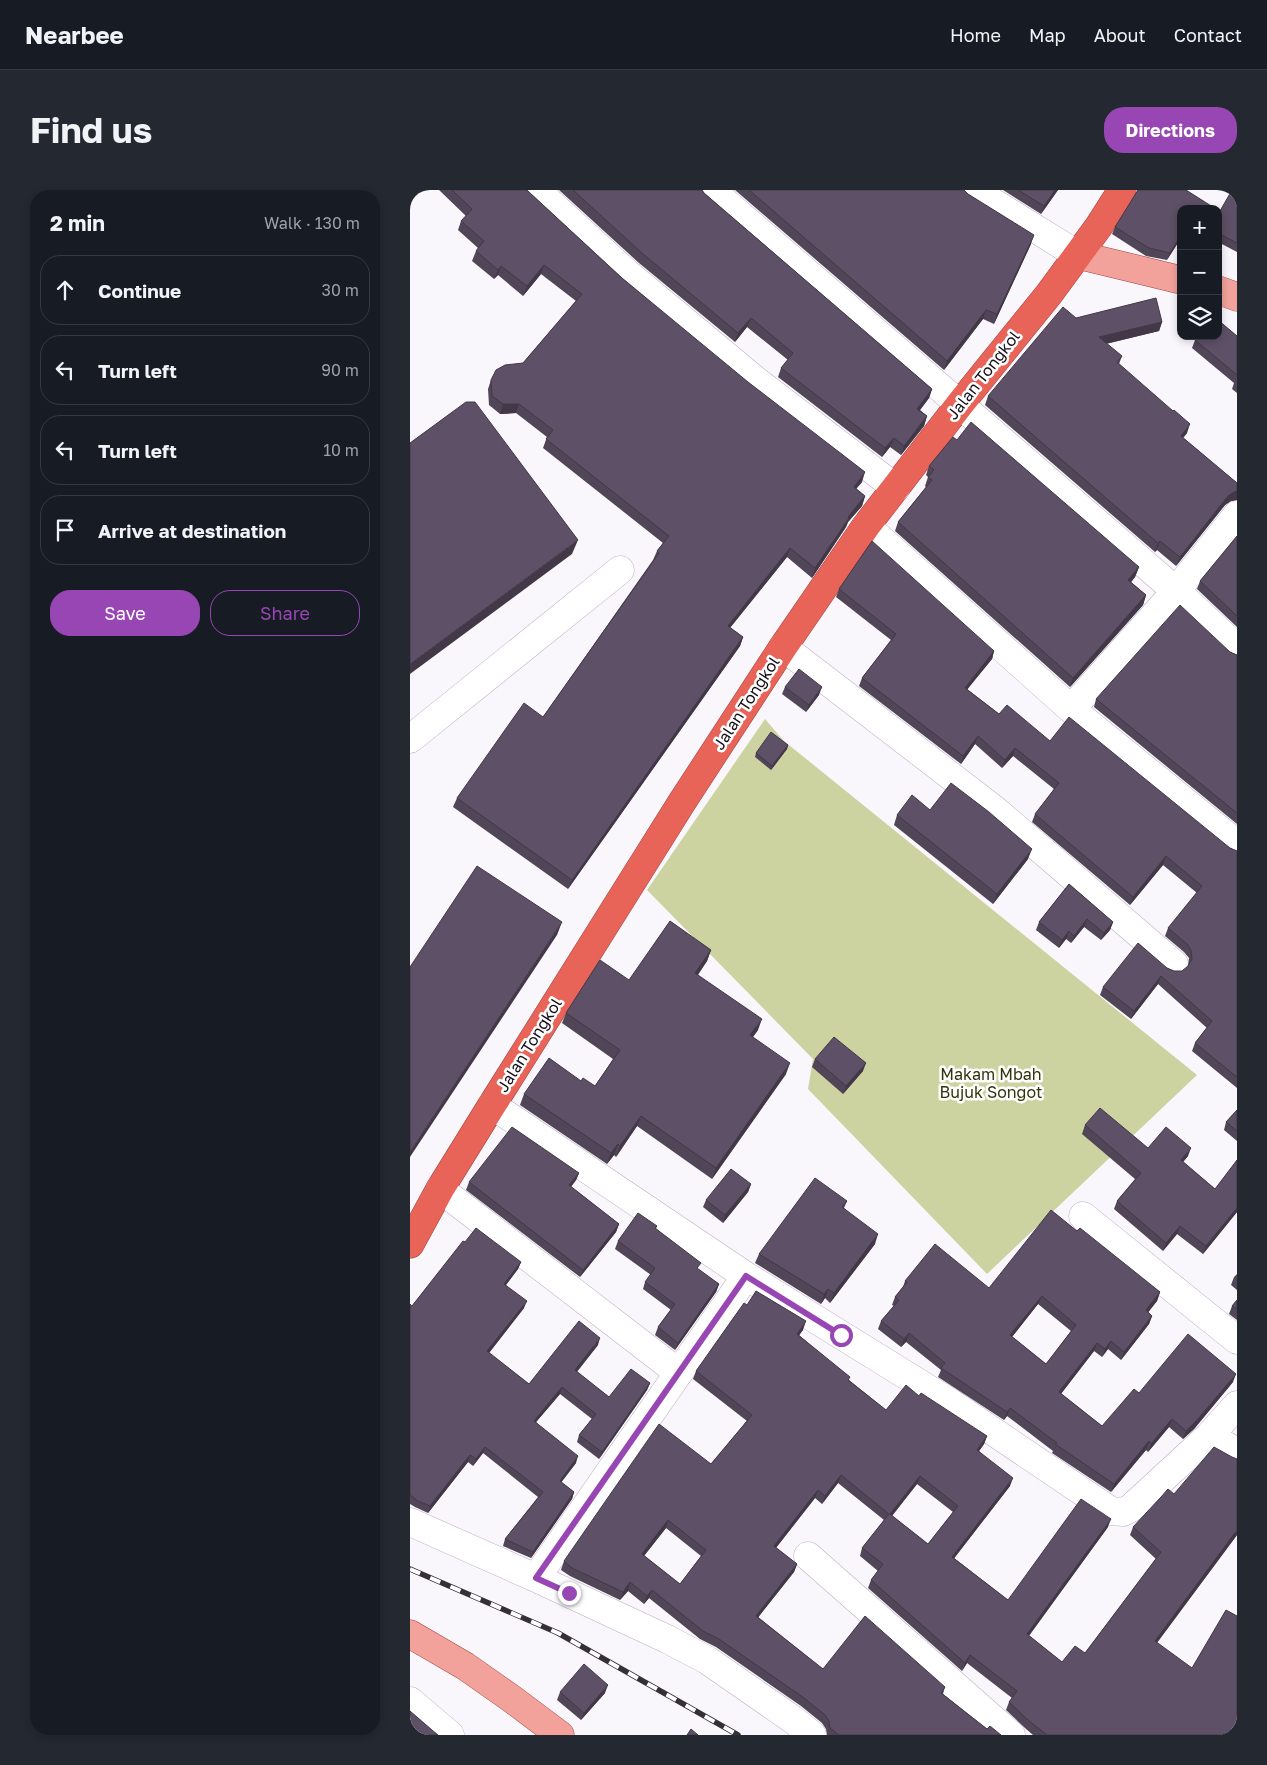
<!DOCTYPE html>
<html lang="en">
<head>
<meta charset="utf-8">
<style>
	:root { --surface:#171b24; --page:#242831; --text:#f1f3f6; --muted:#9ea1a6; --line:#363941; --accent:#9946b5 }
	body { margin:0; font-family:"Golos Text",sans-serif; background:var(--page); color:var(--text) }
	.controls { position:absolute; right:15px; top:15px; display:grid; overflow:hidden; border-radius:10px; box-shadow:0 2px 8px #0003 }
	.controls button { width:45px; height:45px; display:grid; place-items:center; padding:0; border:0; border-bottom:1px solid var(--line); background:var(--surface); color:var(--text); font:25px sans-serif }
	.stop { position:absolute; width:15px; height:15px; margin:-11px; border:4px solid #9946b5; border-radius:50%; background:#fff }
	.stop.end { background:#9946b5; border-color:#fff; box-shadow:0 1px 5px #0008 }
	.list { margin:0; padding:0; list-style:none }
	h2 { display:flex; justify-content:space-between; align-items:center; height:65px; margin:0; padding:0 20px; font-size:21px }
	h2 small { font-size:16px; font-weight:400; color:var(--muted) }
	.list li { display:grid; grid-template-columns:32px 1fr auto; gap:15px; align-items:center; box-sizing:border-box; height:70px; margin:0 10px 10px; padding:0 10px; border:1px solid var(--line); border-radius:20px }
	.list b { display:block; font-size:19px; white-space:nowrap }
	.list em { font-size:16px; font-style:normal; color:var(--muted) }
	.actions { display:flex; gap:10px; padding:15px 20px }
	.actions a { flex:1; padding:11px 0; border:1px solid var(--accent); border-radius:20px; text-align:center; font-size:18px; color:var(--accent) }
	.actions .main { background:var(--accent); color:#fff }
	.icon { flex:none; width:28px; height:28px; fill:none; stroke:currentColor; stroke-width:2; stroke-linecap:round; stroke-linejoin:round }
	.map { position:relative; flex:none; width:827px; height:1545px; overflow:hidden; border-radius:20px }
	header { display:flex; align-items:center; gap:30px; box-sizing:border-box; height:70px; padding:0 25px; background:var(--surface); border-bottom:1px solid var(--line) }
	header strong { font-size:24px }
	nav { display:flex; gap:28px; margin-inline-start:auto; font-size:18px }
	.intro { display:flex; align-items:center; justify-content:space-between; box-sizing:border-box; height:120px; padding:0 30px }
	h1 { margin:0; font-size:35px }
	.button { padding:12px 22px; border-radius:20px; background:var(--accent); color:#fff; font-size:18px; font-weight:700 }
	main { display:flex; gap:30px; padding:0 30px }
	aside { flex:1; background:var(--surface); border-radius:20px; box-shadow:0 2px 8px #0003 }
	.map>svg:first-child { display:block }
	.green { fill:#ccd3a0 }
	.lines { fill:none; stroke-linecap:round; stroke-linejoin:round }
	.minor-casing { stroke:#bdadc6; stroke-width:29 }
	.major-casing { stroke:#9e4641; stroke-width:29 }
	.highway-casing { stroke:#9e4641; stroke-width:29 }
	.minor { stroke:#fff; stroke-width:28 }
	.major { stroke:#f2a29b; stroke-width:28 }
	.highway { stroke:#e96458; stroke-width:28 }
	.rail-casing { stroke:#352f38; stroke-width:5.5 }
	.rail { stroke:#fff; stroke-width:4; stroke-dasharray:11; stroke-linecap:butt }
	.wall { fill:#514558; fill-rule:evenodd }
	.shaded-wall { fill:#423847 }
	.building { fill:#5e5066; stroke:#423847; fill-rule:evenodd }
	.route { stroke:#9946b5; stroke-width:6 }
	.labels { text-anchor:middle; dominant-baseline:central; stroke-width:5; stroke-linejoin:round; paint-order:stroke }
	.street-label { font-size:16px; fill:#140e17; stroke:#fff }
	.park-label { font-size:16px; fill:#31350a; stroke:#fff }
</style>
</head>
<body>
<header>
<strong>Nearbee</strong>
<nav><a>Home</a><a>Map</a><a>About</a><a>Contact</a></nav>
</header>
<div class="intro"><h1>Find us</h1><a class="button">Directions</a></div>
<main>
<aside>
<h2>2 min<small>Walk · 130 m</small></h2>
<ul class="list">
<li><svg class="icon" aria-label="ahead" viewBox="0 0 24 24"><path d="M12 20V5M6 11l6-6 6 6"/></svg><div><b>Continue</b></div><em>30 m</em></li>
<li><svg class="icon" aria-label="left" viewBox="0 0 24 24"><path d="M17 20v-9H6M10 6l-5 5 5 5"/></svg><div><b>Turn left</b></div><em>90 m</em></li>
<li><svg class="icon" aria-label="left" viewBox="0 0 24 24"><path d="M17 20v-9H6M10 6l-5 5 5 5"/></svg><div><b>Turn left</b></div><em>10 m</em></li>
<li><svg class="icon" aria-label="arrive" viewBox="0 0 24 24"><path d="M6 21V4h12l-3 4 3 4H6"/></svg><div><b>Arrive at destination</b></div></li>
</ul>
<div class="actions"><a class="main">Save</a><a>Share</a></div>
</aside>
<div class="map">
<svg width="827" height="1545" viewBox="0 0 827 1545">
	<rect width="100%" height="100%" fill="#faf7fc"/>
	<path class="green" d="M355,529L374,551L787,885L577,1084L398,899L403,869L237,700Z"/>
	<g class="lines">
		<defs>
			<path id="minor" d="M126,0L219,85L344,189L486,298
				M301,0L766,401L827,458
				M563,0L668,65
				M456,336L661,519L827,654
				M373,457L585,620L764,774
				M661,519L766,401L827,325
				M0,549L210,380
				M82,915L336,1086L541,1213L701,1321L713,1322L721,1318L799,1246L827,1215
				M30,999L269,1183
				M673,1026L827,1150
				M799,1246L827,1262
				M0,1332L126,1388L257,1449L297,1470L382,1529L402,1545
				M398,1366L601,1545
				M126,1388L336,1086
				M0,1511L40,1545"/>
			<path id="major" d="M668,65L771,90
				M808,100L827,107
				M0,1444L55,1476L102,1509L150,1545"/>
			<path id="highway" d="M0,1054L30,999L82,915L272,612L373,457L456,336L550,214L639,104L689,36L712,0"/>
		</defs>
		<use href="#minor" class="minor-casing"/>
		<use href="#major" class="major-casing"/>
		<use href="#highway" class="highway-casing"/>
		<use href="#minor" class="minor"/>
		<use href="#major" class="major"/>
		<use href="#highway" class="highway"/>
		<defs>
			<path id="rail" d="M0,1379L148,1443L328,1545"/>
		</defs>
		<use href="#rail" class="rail-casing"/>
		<use href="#rail" class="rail"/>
	</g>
	<path class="wall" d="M29,0H117L119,2L212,88L452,292L446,299L455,306L452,316L438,332L436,337L402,388L377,367L320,438L333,447L330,456L158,699L43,617L47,608L133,527L243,370L247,361L253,353L133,258L137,247L106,223L90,224L79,215L78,199L81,190L113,173L166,111L131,84L113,106L88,85L84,89L62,71L66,61L68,58L48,40L51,31L56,26Z
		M149,0H292L294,3L522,199L519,208L510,220L517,226L514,236L491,265L480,257L472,267L368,187L371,178L378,170L337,137L325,152L229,73Z
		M325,0H554L558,4L621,54L584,134L573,129L534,180Z
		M593,0H648L631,24Z
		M727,0H776L771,19V48L757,70L736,66L702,44L705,37L728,1Z
		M827,0V62L808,52V20L810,21Z
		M666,128L752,132L749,141L696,154L712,166L709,174L777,243L773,248L827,293V310L821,311L815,315L766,376L747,360L745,362L575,215L578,206Z
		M827,146V203L822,199L824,193L782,158L785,150Z
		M519,276L729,377L725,387L721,392L736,405L733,415L660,497L485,341L488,332L516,297L515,296L518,287L516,285Z
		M827,346V437L787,399L790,391Z
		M429,399L584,461L582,469L557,499L589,524L640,551L820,658L827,661V898L782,861L785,853L797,838L748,794L721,829L690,805L693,797L757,778L764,781H772L778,776L779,768L774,762L755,746L758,738L787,703L753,675L720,715L622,632L625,624L644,599L603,566L592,578L565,554L551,574L449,496L452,488L481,450L426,407Z
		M820,462L827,465V634L684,517L686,509Z
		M375,497L409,505L396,522L372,504Z
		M378,555L377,559L361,580L345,567L346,563Z
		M520,620L618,669L583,714L484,635L487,625Z
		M659,694L703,732L700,740L691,750L674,737L661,753L656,749L649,758L626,740L629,732Z
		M301,760L297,771L288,785L348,840L343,847L376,884L302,989L227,936L206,967L204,965L197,974L110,915L114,904L171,891L185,896L203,869L152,833L156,823L219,790Z
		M405,869L453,881L433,904L402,877Z
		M827,920V951L814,940L816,932Z
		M675,935L738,958L778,966L773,972L805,999L827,1022L793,1064L767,1044L753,1061L704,1019L707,1011L725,989L672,944Z
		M169,983L166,990L161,997L209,1034L206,1042L170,1087L56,1000L59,992Z
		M341,994L338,1002L313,1033L293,1017L296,1010Z
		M437,1011L434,1018L465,1054L420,1113L415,1108L411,1114L345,1073L349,1064Z
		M247,1036L246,1039L288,1080L309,1094L306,1102L265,1160L245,1145L248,1137L261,1120L233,1099L235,1092L241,1085L205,1059L208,1051Z
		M667,1041L750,1102L747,1111L738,1122L742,1126L739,1134L711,1170L698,1159L692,1167L684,1161L651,1204L692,1236L729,1203L823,1192L784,1239L773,1249L759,1237L738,1262L736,1260L701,1302L642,1263L643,1261L597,1226L594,1230L528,1187L531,1180L496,1152L491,1157L468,1139L471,1131L484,1116L482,1115L485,1107L493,1097L495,1091L579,1098ZM628,1114L661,1141L636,1174L602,1147Z
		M55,1052L111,1072L108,1079L96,1095L114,1118L79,1163L119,1194L188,1155L167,1182L199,1207L240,1193L237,1200L189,1269L167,1252L169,1245L182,1229L150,1204L126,1232L166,1273L151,1292L164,1302L162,1309L121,1368L93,1356L95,1349L128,1307L73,1263L63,1276L58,1272L18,1323L5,1317L0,1314V1114L2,1116Z
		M827,1084V1100L821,1095L824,1087Z
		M827,1110V1130L819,1124L822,1116Z
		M337,1115L393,1140L389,1145L439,1190L476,1220L509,1206L577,1246L574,1254L569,1261L600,1296L544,1368L598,1410L698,1337L619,1446L652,1472L675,1463L746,1369L720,1345L723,1337L764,1304L827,1345L747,1453L827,1545H623L615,1538L596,1520L599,1512L602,1508L557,1473L552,1481L458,1398L461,1390L468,1381L450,1366L452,1358L474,1330L428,1293L412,1314L405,1308L366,1358L387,1374L384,1382L348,1427L413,1479L535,1497L533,1504L577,1539L591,1545H417L416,1539L412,1533L391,1516L306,1457L290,1449L239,1408L234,1414L218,1401L210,1410L160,1386L151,1380L154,1371L301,1274L337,1231L283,1189L286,1181ZM507,1294L543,1322L518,1354L482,1326ZM256,1338L291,1366L270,1394L234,1366Z
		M150,1502L195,1503L171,1530L147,1510Z"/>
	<path class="shaded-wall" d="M645,0H648L631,24L634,16Z
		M624,45L621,54L584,134L587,124Z
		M771,45V48L757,70L760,63Z
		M134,75L131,84L113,106L117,96Z
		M91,76L88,85L84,89L88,80Z
		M576,120L573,129L534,180L537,171Z
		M341,128L337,137L325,152L328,143Z
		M752,132L749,141L686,156L689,147Z
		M522,199L519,208L504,228L507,219Z
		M93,214H109L106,223L90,224Z
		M517,226L514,236L491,265L494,256Z
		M780,234L777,243L767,255L771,246Z
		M484,248L480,257L472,267L475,258Z
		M455,282L452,292L440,306L444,297Z
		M827,301V310L821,311L815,315L766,376L770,367L818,306L824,302Z
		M455,306L452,316L438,332L436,337L402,388L405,378L438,327Z
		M168,350L162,364L0,484V474Z
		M750,351L747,360L745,362L748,353Z
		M380,358L377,367L314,445L318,436Z
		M729,377L725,387L715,400L718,390Z
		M736,405L733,415L660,497L663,488Z
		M333,447L330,456L158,699L162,690Z
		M584,461L582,469L552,506L555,498Z
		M412,497L409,505L396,522L399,515Z
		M568,546L565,554L551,574L553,566Z
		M378,555L377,559L361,580L362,576Z
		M605,558L603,566L592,578L595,570Z
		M622,659L618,669L583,714L587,704Z
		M756,666L753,675L720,715L723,707Z
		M677,729L674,737L661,753L664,746Z
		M152,732L147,745L0,967V962Z
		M703,732L700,740L691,750L694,743Z
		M659,741L656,749L649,758L652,750Z
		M301,760L297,771L281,794L285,783Z
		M751,786L748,794L721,829L724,821Z
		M352,829L348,840L336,856L340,845Z
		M380,873L376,884L302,989L306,978Z
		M456,873L453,881L433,904L436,896Z
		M231,926L227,936L206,967L210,956Z
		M208,954L204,965L197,974L201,963Z
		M781,958L778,966L768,978L771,970Z
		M169,983L166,990L156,1003L159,995Z
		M341,994L338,1002L313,1033L315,1025Z
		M827,1018V1022L793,1064L796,1056Z
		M209,1034L206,1042L170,1087L173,1080Z
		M770,1036L767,1044L753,1061L756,1053Z
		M468,1044L465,1054L420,1113L424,1103Z
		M111,1072L108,1079L92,1100L94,1094Z
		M309,1094L306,1102L265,1160L268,1153Z
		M418,1099L415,1108L411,1114L414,1104Z
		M750,1102L747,1111L733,1129L736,1120Z
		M632,1106L628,1114L597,1153L600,1145Z
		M117,1111L114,1118L75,1168L77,1161Z
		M742,1126L739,1134L711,1170L714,1162Z
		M396,1131L393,1140L384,1152L387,1144Z
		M499,1143L496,1152L491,1157L494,1149Z
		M190,1148L188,1155L162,1187L165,1180Z
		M701,1151L698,1159L692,1167L695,1159Z
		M687,1153L684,1161L646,1210L649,1202Z
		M826,1184L823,1192L784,1239L773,1249L776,1241Z
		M240,1193L237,1200L189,1269L192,1262Z
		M152,1197L150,1204L121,1238L124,1231Z
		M600,1218L597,1226L594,1230L597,1222Z
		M762,1229L759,1237L738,1262L741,1254Z
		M577,1246L574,1254L564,1268L567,1260Z
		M739,1251L736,1260L701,1302L704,1294Z
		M75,1257L73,1263L63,1276L66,1269Z
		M60,1265L58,1272L18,1323L20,1316Z
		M168,1266L166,1273L147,1298L150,1291Z
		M431,1285L428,1293L412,1314L415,1306Z
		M510,1286L507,1294L477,1332L480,1324Z
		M603,1288L600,1296L539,1375L542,1367Z
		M408,1300L405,1308L361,1364L364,1356Z
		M164,1302L162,1309L121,1368L123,1362Z
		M701,1329L698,1337L614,1452L617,1444Z
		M258,1330L256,1338L229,1372L232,1364Z
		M827,1340V1345L742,1459L745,1451Z
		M387,1374L384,1382L343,1434L346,1426Z
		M220,1392L218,1401L210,1410L213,1402Z
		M242,1400L239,1408L234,1414L237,1406Z
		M560,1465L557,1473L552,1481L555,1473Z
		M198,1495L195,1503L171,1530L174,1523Z"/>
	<path class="building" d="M42,0H117L119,2L212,88L338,192L455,282L444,297L455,306L438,327L439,328L405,378L380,358L318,436L333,447L162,690L47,608L114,513L133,527L249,363L247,361L259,346L136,249L143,240L109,214H93L82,206L81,190L86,180L95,175L113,173L172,104L134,75L117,96L91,76L88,80L66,61L74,51L51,31L62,19Z
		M163,0H292L294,3L522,199L507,219L517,226L494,256L484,248L475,258L371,178L383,163L341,128L328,143L233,64Z
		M339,0H554L558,4L624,45L587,124L576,120L537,171Z
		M608,0H645L634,16Z
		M728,0H776L806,19H771V45L760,63L739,58L705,37Z
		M822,0H827V53L808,43V20L810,21Z
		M746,108L752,132L689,147L712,166L707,172L763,221L764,220L780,234L771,246L827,293V301L824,302L818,306L770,367L750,351L748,353L578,206L653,117L666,128Z
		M808,130L827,146V185L785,150L789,146H808Z
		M56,212H65L168,350L0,474V253Z
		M561,232L729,377L718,390L736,405L663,488L488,332L522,290L518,287L524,280L519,276L543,247L547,250Z
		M827,346V426L790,391Z
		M462,351L584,461L555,498L589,524L597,515L640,551L659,527L820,658L827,661V887L785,853L802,831L751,786L724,821L693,797L728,753L757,778L764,781H772L778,776L782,769L781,760L777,754L758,738L792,696L756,666L723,707L625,624L649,593L605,558L595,570L568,546L553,566L452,488L486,444L429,399Z
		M770,415L820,462L827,465V623L686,509Z
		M389,479L412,497L399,515L375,497Z
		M361,542L378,555L362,576L346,563Z
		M541,593L579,622L622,659L587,704L487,625L502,605L520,620Z
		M67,676L152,732L0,962V777Z
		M659,694L703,732L694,743L677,729L664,746L659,741L652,750L629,732Z
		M260,731L301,760L285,783L352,829L340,845L380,873L306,978L231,926L210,956L208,954L201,963L114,904L139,868L171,891L173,888L185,896L210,860L156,823L190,770L219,790Z
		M424,847L456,873L436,896L405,869Z
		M690,918L738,958L756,937L781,958L771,970L805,999L827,970V1018L796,1056L770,1036L756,1053L707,1011L731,983L675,935Z
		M827,920V941L816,932Z
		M102,937L169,983L159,995L209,1034L173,1080L59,992Z
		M321,979L341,994L315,1025L296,1010Z
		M405,988L437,1011L432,1017L468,1044L424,1103L418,1099L414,1104L349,1064Z
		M641,1020L667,1041L670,1038L750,1102L736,1120L742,1126L714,1162L701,1151L695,1159L687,1153L649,1202L692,1236L724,1199L729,1203L778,1144L826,1184L787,1230L776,1241L762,1229L741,1254L739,1251L704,1294L645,1254L647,1253L600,1218L597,1222L531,1178L535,1173L499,1143L494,1149L471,1131L489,1110L485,1107L497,1092L495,1091L525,1054L579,1098ZM632,1106L666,1135L636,1174L600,1145Z
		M228,1023L247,1036L245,1038L291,1073L287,1078L309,1094L268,1153L248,1137L265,1114L235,1092L245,1078L208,1051Z
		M66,1038L111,1072L94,1094L117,1111L77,1161L119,1194L169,1131L190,1148L165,1180L199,1207L221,1179L240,1193L192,1262L169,1245L186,1224L152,1197L124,1231L168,1266L150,1291L164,1302L123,1362L95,1349L133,1302L75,1257L66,1269L60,1265L20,1316L8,1311L0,1305V1114L2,1116L53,1051L55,1052Z
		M346,1101L396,1131L387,1144L440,1187L438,1190L476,1220L496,1195L509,1206L511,1203L577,1246L567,1260L603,1288L542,1367L598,1410L671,1309L701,1329L617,1444L652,1472L665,1456L675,1463L751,1362L723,1337L751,1307L758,1299L764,1304L804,1257L822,1267L827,1269V1340L745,1451L782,1478L816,1420L827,1426V1545H637L618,1530L599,1512L607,1501L560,1465L555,1473L461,1390L473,1374L452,1358L479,1324L431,1285L415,1306L408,1300L364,1356L387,1374L346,1426L413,1479L455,1426L535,1497L531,1503L577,1539L580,1536L591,1545H429L420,1538L419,1531L415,1525L394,1508L309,1449L293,1441L242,1400L237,1406L220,1392L213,1402L162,1378L154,1371L249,1234L301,1274L342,1225L286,1181L334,1113L337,1115ZM510,1286L548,1316L518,1354L480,1324ZM258,1330L296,1360L270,1394L232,1364Z
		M827,1110V1119L822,1116Z
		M174,1474L198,1495L174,1523L150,1502Z
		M0,1521L22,1540L28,1545H0Z
		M281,1539L288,1545H277Z"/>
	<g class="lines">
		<path class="route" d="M159,1403L126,1388L336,1086L431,1145"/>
	</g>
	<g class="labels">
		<g class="street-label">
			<text transform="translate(573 185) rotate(-52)">Jalan Tongkol</text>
			<text transform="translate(336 513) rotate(-57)">Jalan Tongkol</text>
			<text transform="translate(119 855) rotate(-58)">Jalan Tongkol</text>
		</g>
		<g class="park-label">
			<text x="581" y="884">Makam Mbah<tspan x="581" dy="18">Bujuk Songot</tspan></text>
		</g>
	</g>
</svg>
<div class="controls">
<button>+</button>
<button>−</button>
<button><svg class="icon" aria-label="layers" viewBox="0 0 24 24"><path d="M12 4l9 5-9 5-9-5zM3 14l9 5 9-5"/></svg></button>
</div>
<div class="stop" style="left:431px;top:1145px"></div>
<div class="stop end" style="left:159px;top:1403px"></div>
</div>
</main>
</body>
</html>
